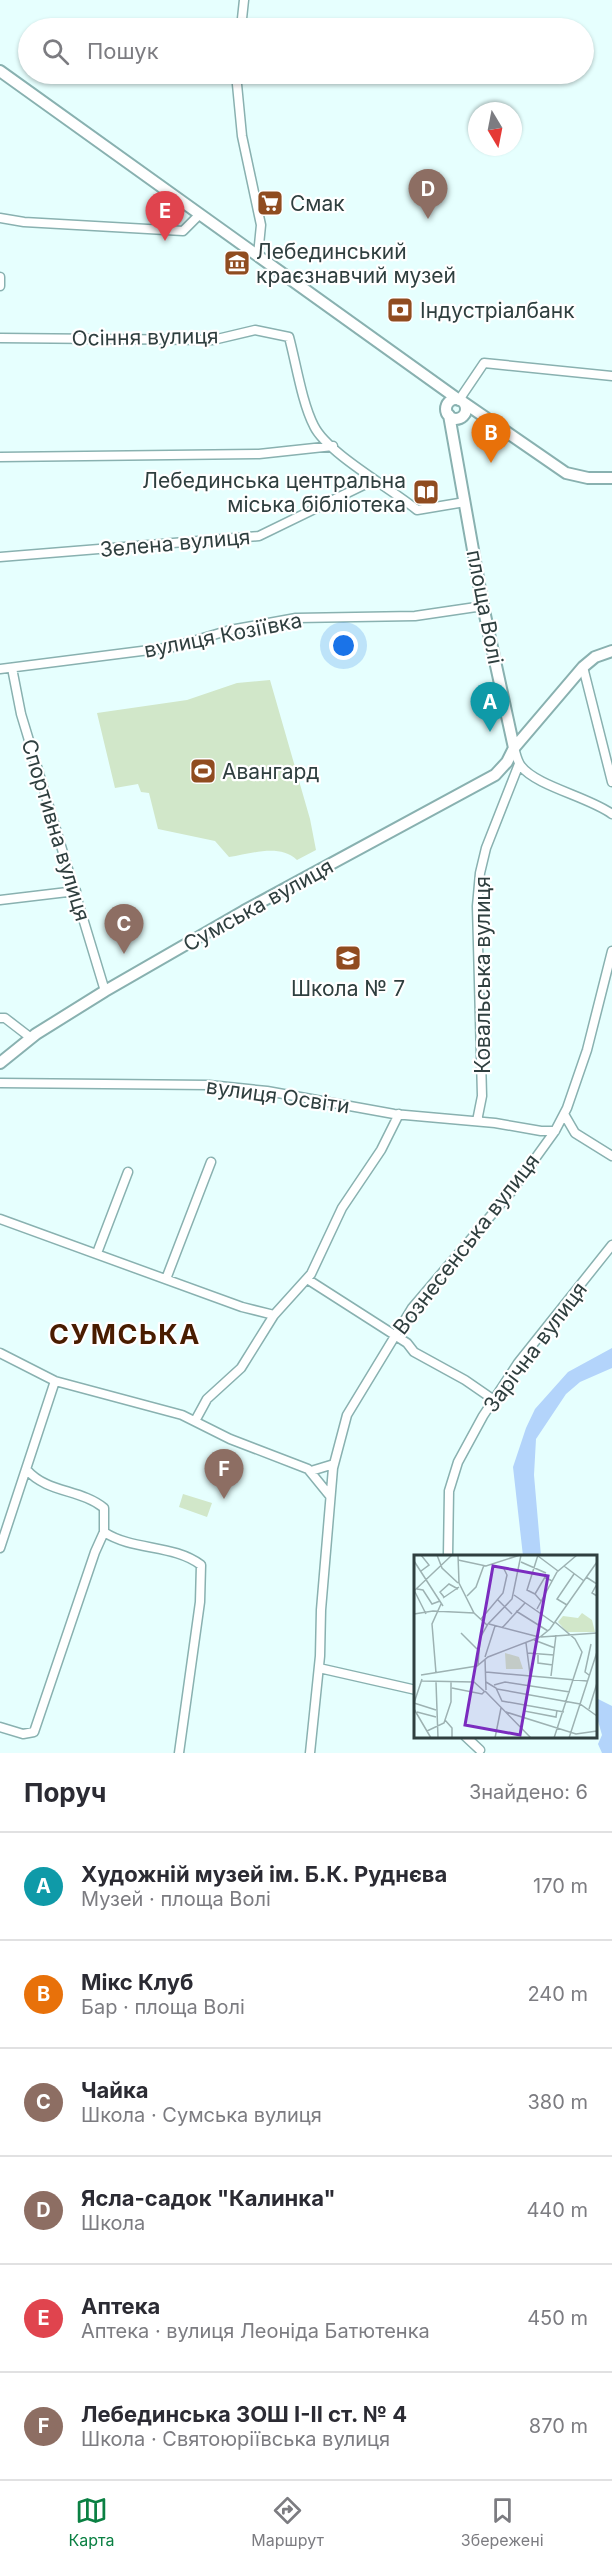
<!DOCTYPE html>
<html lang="uk">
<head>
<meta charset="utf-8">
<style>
	:root { --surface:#fff; --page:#f7f7f7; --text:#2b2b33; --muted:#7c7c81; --line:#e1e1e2; --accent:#0b8043 }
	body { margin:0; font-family:Inter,sans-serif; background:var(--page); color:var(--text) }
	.compass { position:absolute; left:468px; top:102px; width:54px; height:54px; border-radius:50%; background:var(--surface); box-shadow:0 2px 4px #0004; rotate:170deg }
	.you { position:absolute; left:344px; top:646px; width:21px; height:21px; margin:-15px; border:4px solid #fff; border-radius:50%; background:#1a73e8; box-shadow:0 0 0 9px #1a73e833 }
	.badge { display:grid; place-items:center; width:39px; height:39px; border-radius:50%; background:var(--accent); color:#fff; font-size:20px; font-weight:700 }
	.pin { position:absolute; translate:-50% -50px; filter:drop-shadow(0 2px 3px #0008) }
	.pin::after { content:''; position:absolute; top:32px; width:21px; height:18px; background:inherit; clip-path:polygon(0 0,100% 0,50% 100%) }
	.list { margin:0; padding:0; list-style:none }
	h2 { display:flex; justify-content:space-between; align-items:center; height:78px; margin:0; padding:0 24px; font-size:26px }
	h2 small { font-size:20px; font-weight:400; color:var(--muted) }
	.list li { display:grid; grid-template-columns:39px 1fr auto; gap:18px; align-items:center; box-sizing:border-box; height:108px; padding:0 24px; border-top:2px solid var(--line) }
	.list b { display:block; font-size:22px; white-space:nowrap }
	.list p { margin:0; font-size:20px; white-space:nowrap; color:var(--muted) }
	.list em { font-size:20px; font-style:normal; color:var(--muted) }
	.icon { flex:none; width:33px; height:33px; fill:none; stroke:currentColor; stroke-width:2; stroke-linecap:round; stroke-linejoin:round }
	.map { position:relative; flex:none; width:612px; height:1753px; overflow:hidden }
	.search { position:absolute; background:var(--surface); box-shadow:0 2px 4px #0004; left:18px; right:18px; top:18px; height:66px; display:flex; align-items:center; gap:15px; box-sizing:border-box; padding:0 21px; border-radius:33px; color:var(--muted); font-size:22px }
	.sheet { height:726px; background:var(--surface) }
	nav { display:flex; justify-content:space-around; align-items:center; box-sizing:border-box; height:84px; border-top:2px solid var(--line); background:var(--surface); font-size:16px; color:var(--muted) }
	nav a { display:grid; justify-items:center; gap:3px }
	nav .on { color:var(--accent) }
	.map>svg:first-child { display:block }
	.park { fill:#d1e7c9 }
	.water { fill:#b3d4fb }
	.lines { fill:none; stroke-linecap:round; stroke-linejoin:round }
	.minor-casing { stroke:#89b1b0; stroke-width:11 }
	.major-casing { stroke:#89b1b0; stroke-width:14 }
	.minor { stroke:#fff; stroke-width:8 }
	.major { stroke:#fff; stroke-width:10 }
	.labels { text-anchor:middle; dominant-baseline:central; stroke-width:4.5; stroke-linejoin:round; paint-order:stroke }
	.poi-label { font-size:21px; fill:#2f3f3f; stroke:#fff; text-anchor:start }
	.street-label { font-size:21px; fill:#2f3f3f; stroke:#fff }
	.district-label { font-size:27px; font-weight:bold; letter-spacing:1.5px; fill:#491c00; stroke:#fff }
	.inset-road { fill:none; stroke:#9db2b2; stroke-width:1.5 }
	.view { fill:#7b2cbf; fill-opacity:0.15; stroke:#7b2cbf; stroke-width:3 }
	.inset-edge { fill:none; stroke:#2f3f3f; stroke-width:3 }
</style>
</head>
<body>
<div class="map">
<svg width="612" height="1753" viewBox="0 0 612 1753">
	<rect width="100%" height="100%" fill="#e6fffe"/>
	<path class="park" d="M270,680L310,819L316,850L297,860C279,843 251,854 229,857L215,841L158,829L149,793L141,792L138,784L115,788L97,713L187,700L237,683Z
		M183,1494L212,1503L207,1517L179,1507Z"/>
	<path class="water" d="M612,1348V1368L580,1382L566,1394L536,1439L534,1475L541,1556H523L513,1467L526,1428L535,1409L568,1372Z
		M596,1698L612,1706V1753H602L598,1744L602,1735L596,1714Z"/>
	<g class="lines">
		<defs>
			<path id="minor" d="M241,28L244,0
				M236,74L242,136L261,225L258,255
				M0,218L24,222L183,231L200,214
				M0,277V286
				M0,338L213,340L255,330L289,337C296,363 302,403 314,426C327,453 392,489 417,510L465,502
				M459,400L484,363L612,376
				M0,457L259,454L333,446
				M0,557L259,536L374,480
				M583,667L612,782
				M12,668L21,714L105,991
				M0,669L173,647L230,630L296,618L415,616L483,606
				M514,748C516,754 517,761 521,766C536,786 589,797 612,814
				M0,900L76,891
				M0,1018H5L31,1038
				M0,1083L209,1085L267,1091L394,1114L495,1123L541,1131H555
				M564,1114L575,1133L612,1156
				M477,1121L482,1096L477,906L480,873L486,848L519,764
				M0,1219L242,1307L274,1315
				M97,1253L128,1172
				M166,1279L211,1162
				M307,1279L407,1343L414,1352L465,1380L494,1400
				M0,1353L55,1381L182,1415L230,1439L308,1469L330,1496
				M195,1421L207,1399L241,1368L274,1315L311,1274L342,1208L381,1150L399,1114
				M311,1471L334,1464
				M104,1532C133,1551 173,1544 201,1565L200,1602L179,1753
				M0,1548L55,1381
				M448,1556L449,1491L458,1462L483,1416L518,1363L612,1245
				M319,1668L416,1690
				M0,1727L23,1734L34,1732L95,1552L104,1532V1508C81,1489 47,1493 27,1470
				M465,1736L480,1750
				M310,1753L320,1656L321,1610L333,1468L347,1415L412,1308L511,1192L555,1131L567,1108L587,1050L612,951"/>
			<path id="major" d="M0,71L459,400
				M446 409a10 10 0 1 1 20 0a10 10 0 1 1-20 0Z
				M463,402L566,473L588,478H612
				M449,415L483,606L514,748
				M0,1063L36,1034L105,991L244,911L495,775L507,762L514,748L583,667L595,657L612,651"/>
		</defs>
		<use href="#minor" class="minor-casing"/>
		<use href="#major" class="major-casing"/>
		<use href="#minor" class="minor"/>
		<use href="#major" class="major"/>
	</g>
	<defs>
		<symbol id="supermarket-square" viewBox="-11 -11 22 22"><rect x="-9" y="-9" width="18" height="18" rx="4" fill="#904c20" stroke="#fff"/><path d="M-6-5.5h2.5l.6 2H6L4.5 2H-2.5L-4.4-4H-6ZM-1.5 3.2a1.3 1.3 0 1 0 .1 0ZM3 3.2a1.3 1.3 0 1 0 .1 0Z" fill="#fff"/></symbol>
		<symbol id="museum-square" viewBox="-11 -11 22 22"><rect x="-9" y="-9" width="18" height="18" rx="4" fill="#904c20" stroke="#fff"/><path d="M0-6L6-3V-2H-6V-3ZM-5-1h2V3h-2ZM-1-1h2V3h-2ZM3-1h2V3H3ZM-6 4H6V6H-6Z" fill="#fff"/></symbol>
		<symbol id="bank-square" viewBox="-11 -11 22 22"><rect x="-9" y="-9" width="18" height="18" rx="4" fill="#904c20" stroke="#fff"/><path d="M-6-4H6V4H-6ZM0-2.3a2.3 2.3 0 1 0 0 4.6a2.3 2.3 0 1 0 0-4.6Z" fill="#fff"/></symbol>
		<symbol id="library-square" viewBox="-11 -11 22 22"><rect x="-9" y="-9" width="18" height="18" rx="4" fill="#904c20" stroke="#fff"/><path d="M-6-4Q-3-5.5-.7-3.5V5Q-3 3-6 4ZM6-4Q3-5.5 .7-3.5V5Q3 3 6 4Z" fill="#fff"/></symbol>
		<symbol id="stadium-square" viewBox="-11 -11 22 22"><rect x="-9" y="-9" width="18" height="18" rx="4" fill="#904c20" stroke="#fff"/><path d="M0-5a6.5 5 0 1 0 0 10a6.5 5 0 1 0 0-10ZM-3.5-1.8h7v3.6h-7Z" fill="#fff"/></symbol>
		<symbol id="school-square" viewBox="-11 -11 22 22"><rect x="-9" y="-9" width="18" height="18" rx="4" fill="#904c20" stroke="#fff"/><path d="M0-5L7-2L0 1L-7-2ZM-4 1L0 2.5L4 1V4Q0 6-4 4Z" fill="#fff"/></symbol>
	</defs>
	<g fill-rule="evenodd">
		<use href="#supermarket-square" x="255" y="188" width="30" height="30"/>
		<use href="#museum-square" x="222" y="248" width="30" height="30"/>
		<use href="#bank-square" x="385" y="295" width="30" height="30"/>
		<use href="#library-square" x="411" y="477" width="30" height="30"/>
		<use href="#stadium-square" x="188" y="756" width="30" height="30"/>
		<use href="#school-square" x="333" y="943" width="30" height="30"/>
	</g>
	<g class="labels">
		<g class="poi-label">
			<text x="290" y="203">Смак</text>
			<text x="256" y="251">Лебединський<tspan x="256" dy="24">краєзнавчий музей</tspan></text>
			<text x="420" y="310">Індустріалбанк</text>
			<text x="406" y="480" text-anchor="end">Лебединська центральна<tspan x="406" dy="24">міська бібліотека</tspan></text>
			<text x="222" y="771">Авангард</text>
			<text x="348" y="988" text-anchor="middle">Школа № 7</text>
		</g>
		<g class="street-label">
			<text transform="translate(145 337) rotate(-1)">Осіння вулиця</text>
			<text transform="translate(175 543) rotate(-5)">Зелена вулиця</text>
			<text transform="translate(485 607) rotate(79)">площа Волі</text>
			<text transform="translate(223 635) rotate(-11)">вулиця Козіївка</text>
			<text transform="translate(56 830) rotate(73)">Спортивна вулиця</text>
			<text transform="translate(258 905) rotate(-29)">Сумська вулиця</text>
			<text transform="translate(482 975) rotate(-90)">Ковальська вулиця</text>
			<text transform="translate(278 1096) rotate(8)">вулиця Освіти</text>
			<text transform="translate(466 1244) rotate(-52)">Вознесенська вулиця</text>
			<text transform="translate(535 1347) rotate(-53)">Зарічна вулиця</text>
		</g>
		<g class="district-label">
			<text x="125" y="1334">СУМСЬКА</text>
		</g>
	</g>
	<g transform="translate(414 1555)">
		<rect width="183" height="183" fill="#e6fffe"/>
		<path d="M168,58L178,65L181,77H153L144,67L149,61L164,63Z" fill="#d1e7c9"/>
		<path d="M91,98L105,102L109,114H92Z" fill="#d1e7c9"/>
		<path class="inset-road" d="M7,0L15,10L7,16M23,0L28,13L44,28M44,0L45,28L60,58L73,70M124,1L144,16M44,5L72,11L106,0M0,6L29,51M107,7L132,18M150,11L170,26M172,22L183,29L178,38L183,41M3,34L9,35L18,49L26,46M0,35L12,59M0,36L38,0M121,39L113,35L124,0M100,40L140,68M53,41L62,32L70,10M30,42L26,37L35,29L44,34M29,43L45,32M84,45L98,59M127,46L121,39L131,22L138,26M153,50L143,44L160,19M123,54L143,17L163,0M102,56L134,76M0,59L19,56L60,58M67,64L89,38L93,20L90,14M75,69L125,82M88,73L111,48M47,78L63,94M127,82L183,78M120,85L141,93M112,88L116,119M113,98L140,100M124,99V108L139,110M71,102L81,71M71,104L72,135M64,110L66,83L74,69L98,44L107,0M72,117L173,126M22,118L18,69L27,49M7,120L63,111L74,102L126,82L136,74L183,7M175,120L171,117L177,89M137,121L142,80M8,126L60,127L70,136M22,127L24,183M72,127L82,133L88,146L150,157M80,130L91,127L156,137M38,133L68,139L71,136M83,134L166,149L183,161M71,136L117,183M0,148L22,155M0,148L8,124M111,149L110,156L142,162L143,155M0,154L17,183M175,154L183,128M3,157L22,162M92,157L162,179L183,176M31,165L38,173V183M13,176L30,168L37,147V127M81,183L87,153M140,183L168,97L161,84L141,67M155,183L183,97"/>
		<path class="view" d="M79,11L134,21L106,180L51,170Z"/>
		<rect width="183" height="183" class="inset-edge"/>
	</g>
</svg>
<svg class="compass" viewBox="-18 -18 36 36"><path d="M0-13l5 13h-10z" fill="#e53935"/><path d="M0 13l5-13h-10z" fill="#7c7c81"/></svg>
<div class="you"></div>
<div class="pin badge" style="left:490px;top:732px;background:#0f9aa8">A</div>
<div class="pin badge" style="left:491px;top:463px;background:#e8710a">B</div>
<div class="pin badge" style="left:124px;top:954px;background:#8d6e63">C</div>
<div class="pin badge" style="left:428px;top:219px;background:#8d6e63">D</div>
<div class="pin badge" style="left:165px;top:241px;background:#e0444e">E</div>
<div class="pin badge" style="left:224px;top:1499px;background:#8d6e63">F</div>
<div class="search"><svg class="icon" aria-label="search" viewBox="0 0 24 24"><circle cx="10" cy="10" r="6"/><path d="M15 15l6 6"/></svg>Пошук</div>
</div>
<section class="sheet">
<h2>Поруч<small>Знайдено: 6</small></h2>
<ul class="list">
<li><span class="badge" style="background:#0f9aa8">A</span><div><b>Художній музей ім. Б.К. Руднєва</b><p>Музей · площа Волі</p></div><em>170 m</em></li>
<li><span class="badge" style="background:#e8710a">B</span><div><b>Мікс Клуб</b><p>Бар · площа Волі</p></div><em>240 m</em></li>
<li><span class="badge" style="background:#8d6e63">C</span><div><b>Чайка</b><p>Школа · Сумська вулиця</p></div><em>380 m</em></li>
<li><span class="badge" style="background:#8d6e63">D</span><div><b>Ясла-садок &quot;Калинка&quot;</b><p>Школа</p></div><em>440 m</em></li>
<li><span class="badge" style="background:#e0444e">E</span><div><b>Аптека</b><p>Аптека · вулиця Леоніда Батютенка</p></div><em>450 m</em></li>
<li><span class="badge" style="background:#8d6e63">F</span><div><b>Лебединська ЗОШ І-ІІ ст. № 4</b><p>Школа · Святоюріївська вулиця</p></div><em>870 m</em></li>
</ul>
</section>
<nav>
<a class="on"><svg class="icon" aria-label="map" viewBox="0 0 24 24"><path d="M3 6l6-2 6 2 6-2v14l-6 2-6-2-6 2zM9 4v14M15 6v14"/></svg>Карта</a>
<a><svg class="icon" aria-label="directions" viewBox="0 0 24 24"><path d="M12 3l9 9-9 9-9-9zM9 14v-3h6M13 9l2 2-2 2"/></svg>Маршрут</a>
<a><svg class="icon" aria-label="saved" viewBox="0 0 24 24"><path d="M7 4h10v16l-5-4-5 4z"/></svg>Збережені</a>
</nav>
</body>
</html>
